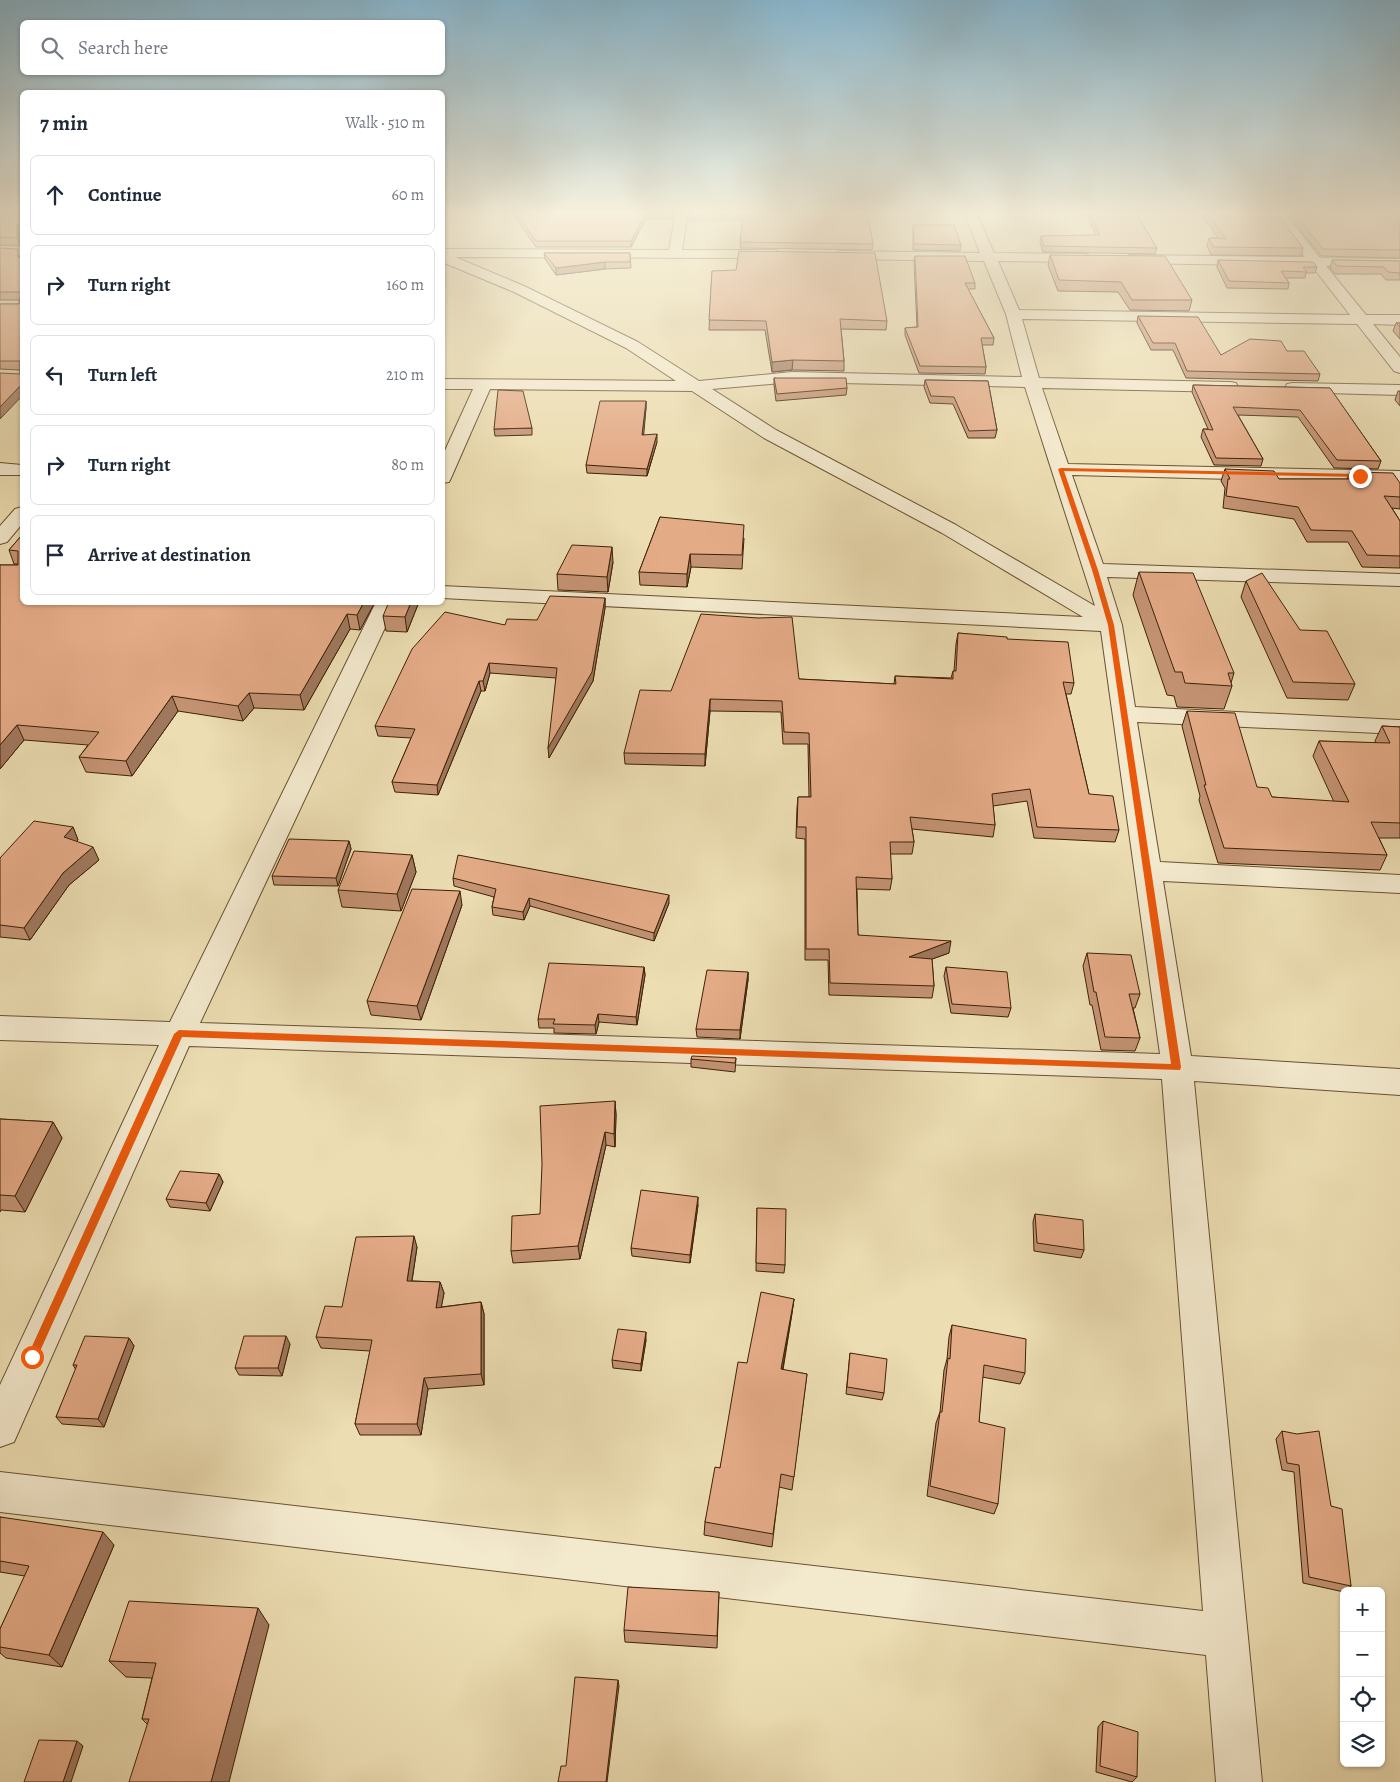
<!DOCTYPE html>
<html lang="en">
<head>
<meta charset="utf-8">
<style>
	:root { --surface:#fff; --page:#f2f2f3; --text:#1f2937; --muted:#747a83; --line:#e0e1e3 }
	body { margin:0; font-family:Alegreya,serif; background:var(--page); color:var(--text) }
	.controls { position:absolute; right:15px; bottom:15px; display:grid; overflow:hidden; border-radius:8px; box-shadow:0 1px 4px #0004 }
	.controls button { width:45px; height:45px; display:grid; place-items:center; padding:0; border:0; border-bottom:1px solid var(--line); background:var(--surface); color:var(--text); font:25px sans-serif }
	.stop { position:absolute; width:15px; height:15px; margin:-11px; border:4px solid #ea580c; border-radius:50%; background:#fff }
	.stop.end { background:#ea580c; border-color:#fff; box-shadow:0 1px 5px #0008 }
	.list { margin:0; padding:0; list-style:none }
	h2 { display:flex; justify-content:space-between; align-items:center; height:65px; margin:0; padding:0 20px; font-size:21px }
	h2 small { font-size:16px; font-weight:400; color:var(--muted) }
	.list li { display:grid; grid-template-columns:32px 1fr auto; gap:15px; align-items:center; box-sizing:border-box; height:80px; margin:0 10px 10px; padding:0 10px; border:1px solid var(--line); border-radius:8px }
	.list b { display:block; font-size:19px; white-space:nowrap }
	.list em { font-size:16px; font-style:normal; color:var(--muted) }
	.icon { flex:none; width:28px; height:28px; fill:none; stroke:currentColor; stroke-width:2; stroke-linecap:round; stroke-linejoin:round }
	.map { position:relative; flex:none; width:1400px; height:1782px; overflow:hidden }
	.search { position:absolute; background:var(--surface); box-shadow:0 1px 4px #0004; left:20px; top:20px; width:425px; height:55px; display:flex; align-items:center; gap:12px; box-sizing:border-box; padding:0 18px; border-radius:8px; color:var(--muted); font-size:19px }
	.panel { position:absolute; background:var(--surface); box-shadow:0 1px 4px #0004; left:20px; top:90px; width:425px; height:515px; border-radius:8px }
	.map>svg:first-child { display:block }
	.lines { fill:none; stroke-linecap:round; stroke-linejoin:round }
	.minor-casing { stroke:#6a5131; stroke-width:2 }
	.minor { fill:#f3e9cd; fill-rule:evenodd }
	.wall { fill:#c49374; stroke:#3e2206 }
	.shaded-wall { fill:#a0785e; stroke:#3e2206 }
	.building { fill:#e4ab87; stroke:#3e2206 }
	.route { fill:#ea580c }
</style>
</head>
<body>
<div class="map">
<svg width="1400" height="1782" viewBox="0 0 1400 1782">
	<rect width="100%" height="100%" fill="#ecddb2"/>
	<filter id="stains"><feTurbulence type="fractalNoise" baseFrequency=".004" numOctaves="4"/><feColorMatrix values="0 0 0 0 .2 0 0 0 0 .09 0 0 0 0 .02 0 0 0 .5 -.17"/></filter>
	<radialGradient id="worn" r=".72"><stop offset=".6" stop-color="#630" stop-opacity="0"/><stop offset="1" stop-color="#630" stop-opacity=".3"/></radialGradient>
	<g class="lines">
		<defs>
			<path id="minor" d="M676,212H688L682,250H776L783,254L776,258L455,257L524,286L638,342L699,381L792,372L1022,377L1006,314L984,261L839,259L832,255L839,251L980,253L964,212H976L994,253L1086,254L1093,258L1086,262L998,261L1019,310L1350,315L1312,266L1129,263L1122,259L1129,255L1305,257L1270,212H1283L1320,258L1400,259V267L1326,266L1366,315H1400V325L1373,324L1400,357V373L1394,371L1357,324L1022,319L1039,378L1230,382L1236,383L1238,387L1236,391L1230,392L1042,388L1068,464L1400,471V483L1072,475L1103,564L1400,574V586L1107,577L1122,625L1135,707L1400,720V734L1137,722L1160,862L1400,875V893L1163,881L1191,1056L1400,1069V1095L1194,1081L1262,1782H1216L1206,1655L0,1512V1472L1203,1611L1162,1079L189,1046L14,1442L0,1447V1385L159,1045L0,1040V1016L170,1022L376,602H397L200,1023L1160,1054L1101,631L442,598V586L1083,617L942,533L764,438L692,391L490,389L451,478L449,482L442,483V457L473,389H442V379L676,381L626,348L514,292L442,262V249L669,250ZM792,382L1025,387L1095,606L956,525L776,430L712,389Z
				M0,246L22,247V255L0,254Z
				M1293,383L1400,385V395L1287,392L1285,388L1287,384Z
				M0,463L22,465V475H0Z
				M22,507V524L7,542L0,544V526L15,509Z"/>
		</defs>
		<use href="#minor" class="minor-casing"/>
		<use href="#minor" class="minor"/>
	</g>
	<path class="wall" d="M515,212H674L673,219H646L631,247H536L515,217Z
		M689,212H867L873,244L872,250L740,248L743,220H689Z
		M1085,212H1135L1157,248L1155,254L1043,252L1040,242L1041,236L1096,235Z
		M1199,212H1276L1303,248L1301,256L1211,255L1207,246L1209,238H1218Z
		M1285,212H1400V258L1321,256Z
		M0,222L20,232V245H0Z
		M913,225L961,245L960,251L913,250Z
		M0,248L20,257H22V396L20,370L0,369V304H19L20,300H0Z
		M544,253H630L631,268L605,269L556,275L545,259Z
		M1050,255L1192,300L1189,311L1130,310L1118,292L1058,291L1048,265Z
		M915,256L975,283V289H968L994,338L993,345H982L986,367L985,374L919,373L905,335V328L917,327L914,262Z
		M1218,260L1317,267L1315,273H1306L1305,278H1286L1289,283L1288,289L1227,288L1217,267Z
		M1332,260L1400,261V280H1386L1381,274H1335L1330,268Z
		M712,271L887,321L886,330L841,329L844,361V371L792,370L772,372L765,330H709Z
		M1138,316L1221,355L1287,351L1320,374L1318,381L1186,378L1173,350H1151L1137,323Z
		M1396,323H1400V339L1393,331Z
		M774,378L847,388L846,395L776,401L774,385Z
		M925,380L988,381L997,430L995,438H968L953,404L930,403L924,387Z
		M1193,385L1330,388L1381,461L1378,469L1334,468L1298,417L1238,415L1263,459L1261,466L1214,465L1201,437L1203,429H1208L1192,392Z
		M1398,391H1400V406L1395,400Z
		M646,401V408L643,435L657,442L647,476L587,473L586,465Z
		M532,428V435L495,436L494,429Z
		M1225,469L1279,479H1347L1350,472L1400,483V509L1392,508L1400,521V568L1362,567L1348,542H1307L1294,519L1223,508L1225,488L1221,481Z
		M660,517L744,538L742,569L691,567L687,587L640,585L639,572Z
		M22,535V602H375L360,630L350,629L304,710L254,708L243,721L178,711L132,776L86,772L79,757L88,745L24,740L0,769V565H18V564H14L9,550Z
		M613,562L608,592L558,590L557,574Z
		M1139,572L1234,673L1231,683L1232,686L1224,709L1177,707L1174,696L1167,695L1133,595Z
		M1246,581L1300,630L1355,684L1348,700L1287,698L1241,597Z
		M605,598V608L593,681L549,758L556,678L490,673L485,691H481L438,795L395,792L392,782L411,738L378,736L375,726L537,620Z
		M419,602L407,632L386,631L383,616Z
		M958,633L1007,639L1074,683L1071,694H1066L1089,794L1119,830L1115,842L1034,838L1027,801L993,806L995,825L993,837L912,829L914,842L912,854H890L892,879L890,890L857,889L858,935L949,953L932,959L934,986L932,998L829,995L828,960H805V839L796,838L797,808L798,797H809L808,744H783L781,712L710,711L705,766L625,764L624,753L671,691L799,679L894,684L895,676L951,678L953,671H954L956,644Z
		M1187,711L1257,787L1272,797L1334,802L1313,756L1319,741L1376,743L1375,741L1382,726L1400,727V838H1379L1387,855L1380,870L1218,863L1199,800L1200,796L1182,726Z
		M73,827L78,840L76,841L99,860L69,885L30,940L0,937V858Z
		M349,841L351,849L338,886L274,885L272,876Z
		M412,855L416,872L401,911L342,907L338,890Z
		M453,878L669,903L654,941L530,906L524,920L493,915L492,907L494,897L454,886Z
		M462,905L421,1020L371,1015L367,1001Z
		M1087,953L1140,994L1135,1008H1133L1140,1038L1135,1051L1101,1050L1092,1005H1090L1083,966Z
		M644,967L645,975L637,1025L599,1022L596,1034L554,1033V1028H539L538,1019Z
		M946,967L1011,1008L1008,1017L951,1013L944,976Z
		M748,972V980L740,1039L697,1037L696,1029Z
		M736,1058L735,1072L691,1067V1059Z
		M615,1101L616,1115L615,1147L606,1145L580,1259L513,1263L511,1251L540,1214Z
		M0,1119L53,1122L62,1138L25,1212L1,1210L0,1212Z
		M219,1174L223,1182L210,1211L170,1207L166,1199Z
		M698,1205L690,1263L632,1256L631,1248Z
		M757,1208L785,1265L784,1273L756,1271Z
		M1035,1214L1084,1250L1081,1258L1034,1251L1033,1222Z
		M417,1247L412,1281L440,1282L444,1293L441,1307L481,1302L484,1314V1385L428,1389L421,1435H360L355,1424L370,1351L321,1348L316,1337L342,1307Z
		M794,1299L792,1313L783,1370L807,1374L792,1490L779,1487L772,1547L704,1535L705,1522L720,1468L747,1363Z
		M952,1325L1025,1373L1020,1384L982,1377L979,1422L998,1504L994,1514L927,1496L936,1423L940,1412L944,1370L947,1359L949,1337Z
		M129,1338L134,1346L104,1427L62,1424L56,1417L76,1370L73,1365Z
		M646,1340L641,1371L613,1368L612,1360Z
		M290,1344L282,1376L239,1375L235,1368Z
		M850,1353L884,1393L882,1400L846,1394Z
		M1282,1431L1331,1506L1351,1586L1346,1591H1344V1592L1303,1583L1294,1472L1282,1470L1276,1439Z
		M0,1517L114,1545L62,1667L6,1658L0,1653V1629L25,1576L0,1572Z
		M719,1592L717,1648L625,1642L624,1630Z
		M269,1625L147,1724L142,1719L152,1678L126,1677L109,1661Z
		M1103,1721L1137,1777L1132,1782L1096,1772L1098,1727Z"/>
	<path class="shaded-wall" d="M0,212H7L0,218Z
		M646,213V219L631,247V241Z
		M17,225H22V232H20V245L17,238Z
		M605,262V269L556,275V268Z
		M793,360L792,370L772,372V362Z
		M22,384V396L0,419V407Z
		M646,401V408L643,443L642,435Z
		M657,434V442L647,476V469Z
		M612,547L613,562L608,592L607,577Z
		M690,554L691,567L687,587V574Z
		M605,598V608L593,681L549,758L548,748Z
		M364,602H375L360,630L357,615Z
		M411,602H419L407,632L405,617Z
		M347,614L350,629L304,710L300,695Z
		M489,663L490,673L485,691L483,681Z
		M479,681L481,691L438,795L437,785Z
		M249,693L254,708L243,721L238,706Z
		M172,696L178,711L132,776L126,761Z
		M710,699V711L705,766V754Z
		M17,725L24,740L0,769V745Z
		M73,827L78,840L70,849L64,837Z
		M349,841L351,849L338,886L336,878Z
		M93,847L99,860L69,885L30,940L24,928L63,873Z
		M412,855L416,872L401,911L397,894Z
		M460,891L462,905L421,1020L417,1006Z
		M669,895V903L654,941V933Z
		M529,898L530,906L524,920L523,912Z
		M951,941L949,953L907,968L909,957Z
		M644,967L645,975L637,1025L636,1017Z
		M748,972V980L740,1039V1030Z
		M598,1014L599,1022L596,1034L595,1025Z
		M615,1101L616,1115L615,1147L614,1134Z
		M53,1122L62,1138L25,1212L15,1196Z
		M605,1132L606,1145L580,1259L578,1246Z
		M219,1174L223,1182L210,1211L206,1203Z
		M698,1197V1205L690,1263V1255Z
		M414,1236L417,1247L410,1293L407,1281Z
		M440,1282L444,1293L439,1320L436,1308Z
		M794,1299L792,1313L780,1384L781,1369Z
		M481,1302L484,1314V1385L481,1374Z
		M646,1332V1340L641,1371V1364Z
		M286,1336L290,1344L282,1376L278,1368Z
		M129,1338L134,1346L104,1427L98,1419Z
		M424,1378L428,1389L421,1435L417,1424Z
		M103,1532L114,1545L62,1667L49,1655Z
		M258,1608L269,1625L229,1782H211Z
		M618,1680L619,1686L607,1782H606Z
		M77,1741L83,1746L71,1782H63Z"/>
	<path class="building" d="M15,212H22V225H17V238L0,237V222Z
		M515,212H673V214L646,213L631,241H536Z
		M689,212H867L873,244L740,242L743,214H689Z
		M1089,212H1135L1157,248L1044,246L1041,236L1100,235Z
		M1206,212H1276L1303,248L1213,247L1209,238L1226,239Z
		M1293,212H1400V250L1323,249Z
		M913,225H954L961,245L914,244Z
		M0,248L18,249V257H22V384L0,407V373L20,374V361H0V304H19L21,294L19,292H0Z
		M739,251L875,253L887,321L840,319L844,361L793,360L772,362L766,321L709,320L712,271L736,270Z
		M544,253H630V262H605L556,268Z
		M1050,255L1165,256L1192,300H1132L1121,282L1059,280Z
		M915,256H965L975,283H965L994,338H981L986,367L920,366L905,328L918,327Z
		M1218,260L1313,262L1317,267H1303L1307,272L1281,271L1289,283L1229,281Z
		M1332,260L1400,261V273L1388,272L1384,267L1337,266Z
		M1138,316L1198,317L1221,355L1250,339L1281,341L1287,351H1304L1320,374L1187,371L1175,343H1153Z
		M1396,323H1400V327Z
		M774,378H846L847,388L777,394Z
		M925,380L988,381L997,430L969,431L954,397L931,396Z
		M1193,385L1330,388L1381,461L1337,460L1300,410L1233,407L1263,459L1216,458L1203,429L1213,430Z
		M498,390L523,391L532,428L494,429Z
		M600,401H646L642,435L657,434L647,469L586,465Z
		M1225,469L1274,471L1279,479H1355L1350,472L1393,473L1400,483V497L1384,496L1400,521V556L1367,555L1352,531L1311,530L1298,507L1226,496L1228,479H1230Z
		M660,517L744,525L742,555L690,554L687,574L639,572Z
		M22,535V602H364L357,615L347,614L300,695L249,693L238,706L172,696L126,761L79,757L99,732L17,725L0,745V565H18V551L9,550Z
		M572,545L612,547L607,577L557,574Z
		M1139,572L1193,573L1234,673H1228L1232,686L1185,683L1182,672H1175Z
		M1262,573L1300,630L1327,631L1355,684L1293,682L1246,581Z
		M550,596L605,598L592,672L548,748L557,668L489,663L483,681H479L437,785L392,782L415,729L375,726L412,649L445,612L505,625L507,619L537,620Z
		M389,602H411L405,617L383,616Z
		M701,614L758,618L792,617L799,679L896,684L895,676L953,679V671H956L958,633L1007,637V639L1068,642L1074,683L1063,682L1089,794L1113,796L1119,830L1037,827L1030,789L992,794L995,825L910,817L914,842H890L892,879L856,877L858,935L951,941L909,957L932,959L934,986L830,983L829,949H806V827H797L798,797H811L809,733L784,732L782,701L710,699L705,754L624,753L640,690L671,691Z
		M1187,711L1235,713L1257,787L1268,788L1272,797L1349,802L1319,741L1390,743L1382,726L1400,727V823L1371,822L1387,855L1224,848L1204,785H1206Z
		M34,821L73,827L64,837L93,847L63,873L24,928L0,925V858Z
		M289,839L349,841L336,878L272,876Z
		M354,851L412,855L397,894L338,890Z
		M458,855L669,895L654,933L529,898L523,912L492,907L496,889L453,878Z
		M412,889L460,891L417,1006L367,1001Z
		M1087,953L1131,955L1140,994H1129L1140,1038L1105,1037L1096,992H1094Z
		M549,963L644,967L636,1017L598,1014L595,1025L553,1024L555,1019H538Z
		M946,967L1007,972L1011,1008L952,1004Z
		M707,970L748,972L740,1030L696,1029Z
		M692,1056L736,1058L735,1063L691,1059Z
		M615,1101L614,1134L605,1132L578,1246L511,1251L512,1216L540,1214L542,1164L540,1106Z
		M0,1119L53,1122L15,1196L0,1195Z
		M180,1171L219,1174L206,1203L166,1199Z
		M641,1190L698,1197L690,1255L631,1248Z
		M757,1208L786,1209L785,1265L756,1263Z
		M1035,1214L1083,1220L1084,1250L1037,1243Z
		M414,1236L407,1281L440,1282L436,1308L481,1302V1374L424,1378L417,1424H355L372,1340L316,1337L325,1306L342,1307L356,1237Z
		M761,1292L794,1299L781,1369L807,1374L794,1477L781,1474L773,1534L705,1522L715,1467L720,1468L738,1362L747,1363Z
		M952,1325L1026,1339L1025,1373L984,1365L979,1422L1005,1428L998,1504L930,1486L940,1412H942L948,1358L950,1359Z
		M618,1329L646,1332L641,1364L612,1360Z
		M85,1336L129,1338L98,1419L56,1417L77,1365H73Z
		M244,1336H286L278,1368H235Z
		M850,1353L887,1359L884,1393L847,1387Z
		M1282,1431L1297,1434L1319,1431L1331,1506L1342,1509L1351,1586L1309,1577L1299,1465L1287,1463Z
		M0,1517L103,1532L49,1655L0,1647V1629L29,1566L0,1561Z
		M628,1587L719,1592L717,1636L624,1630Z
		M129,1601L258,1608L211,1782H129L149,1719H142L156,1663L109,1661Z
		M575,1677L618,1680L606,1782H558L561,1766H566Z
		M1103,1721L1138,1732L1137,1777L1100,1766Z
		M39,1740L77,1741L63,1782H24Z"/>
	<linearGradient id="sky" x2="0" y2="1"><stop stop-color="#88b7cf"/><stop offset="0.46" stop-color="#f6f0dc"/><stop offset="1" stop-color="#f6f0dc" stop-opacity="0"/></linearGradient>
	<rect width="1400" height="462" fill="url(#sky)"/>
	<path class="route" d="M1061,468L1360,474L1363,476L1360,477L1064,471L1098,570L1114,625L1181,1067L1180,1070L182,1037L36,1360L32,1362L29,1360L27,1357L29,1353L174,1034L179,1030L1171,1064L1108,625L1092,570L1058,469Z"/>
	<rect width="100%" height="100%" filter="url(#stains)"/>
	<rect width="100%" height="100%" fill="url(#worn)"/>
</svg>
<div class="controls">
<button>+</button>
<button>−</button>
<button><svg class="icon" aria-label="locate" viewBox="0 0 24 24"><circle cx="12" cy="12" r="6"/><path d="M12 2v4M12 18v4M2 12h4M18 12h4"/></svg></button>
<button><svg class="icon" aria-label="layers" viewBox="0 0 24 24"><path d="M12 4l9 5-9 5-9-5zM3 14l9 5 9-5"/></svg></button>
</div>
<div class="stop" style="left:32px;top:1357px"></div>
<div class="stop end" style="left:1360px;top:476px"></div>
<div class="search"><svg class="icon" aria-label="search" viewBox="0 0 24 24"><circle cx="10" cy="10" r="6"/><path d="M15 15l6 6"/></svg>Search here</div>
<section class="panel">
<h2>7 min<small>Walk · 510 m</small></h2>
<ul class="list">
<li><svg class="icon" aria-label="ahead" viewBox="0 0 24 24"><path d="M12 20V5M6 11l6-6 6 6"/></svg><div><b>Continue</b></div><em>60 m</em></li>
<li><svg class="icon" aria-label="right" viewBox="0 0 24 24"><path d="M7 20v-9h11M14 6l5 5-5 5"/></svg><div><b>Turn right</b></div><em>160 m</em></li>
<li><svg class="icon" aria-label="left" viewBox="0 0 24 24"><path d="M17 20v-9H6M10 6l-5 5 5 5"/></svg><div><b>Turn left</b></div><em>210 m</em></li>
<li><svg class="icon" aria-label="right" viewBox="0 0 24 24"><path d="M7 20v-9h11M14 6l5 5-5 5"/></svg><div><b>Turn right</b></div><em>80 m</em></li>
<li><svg class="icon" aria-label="arrive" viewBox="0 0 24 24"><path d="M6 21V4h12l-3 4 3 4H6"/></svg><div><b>Arrive at destination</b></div></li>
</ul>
</section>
</div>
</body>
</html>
